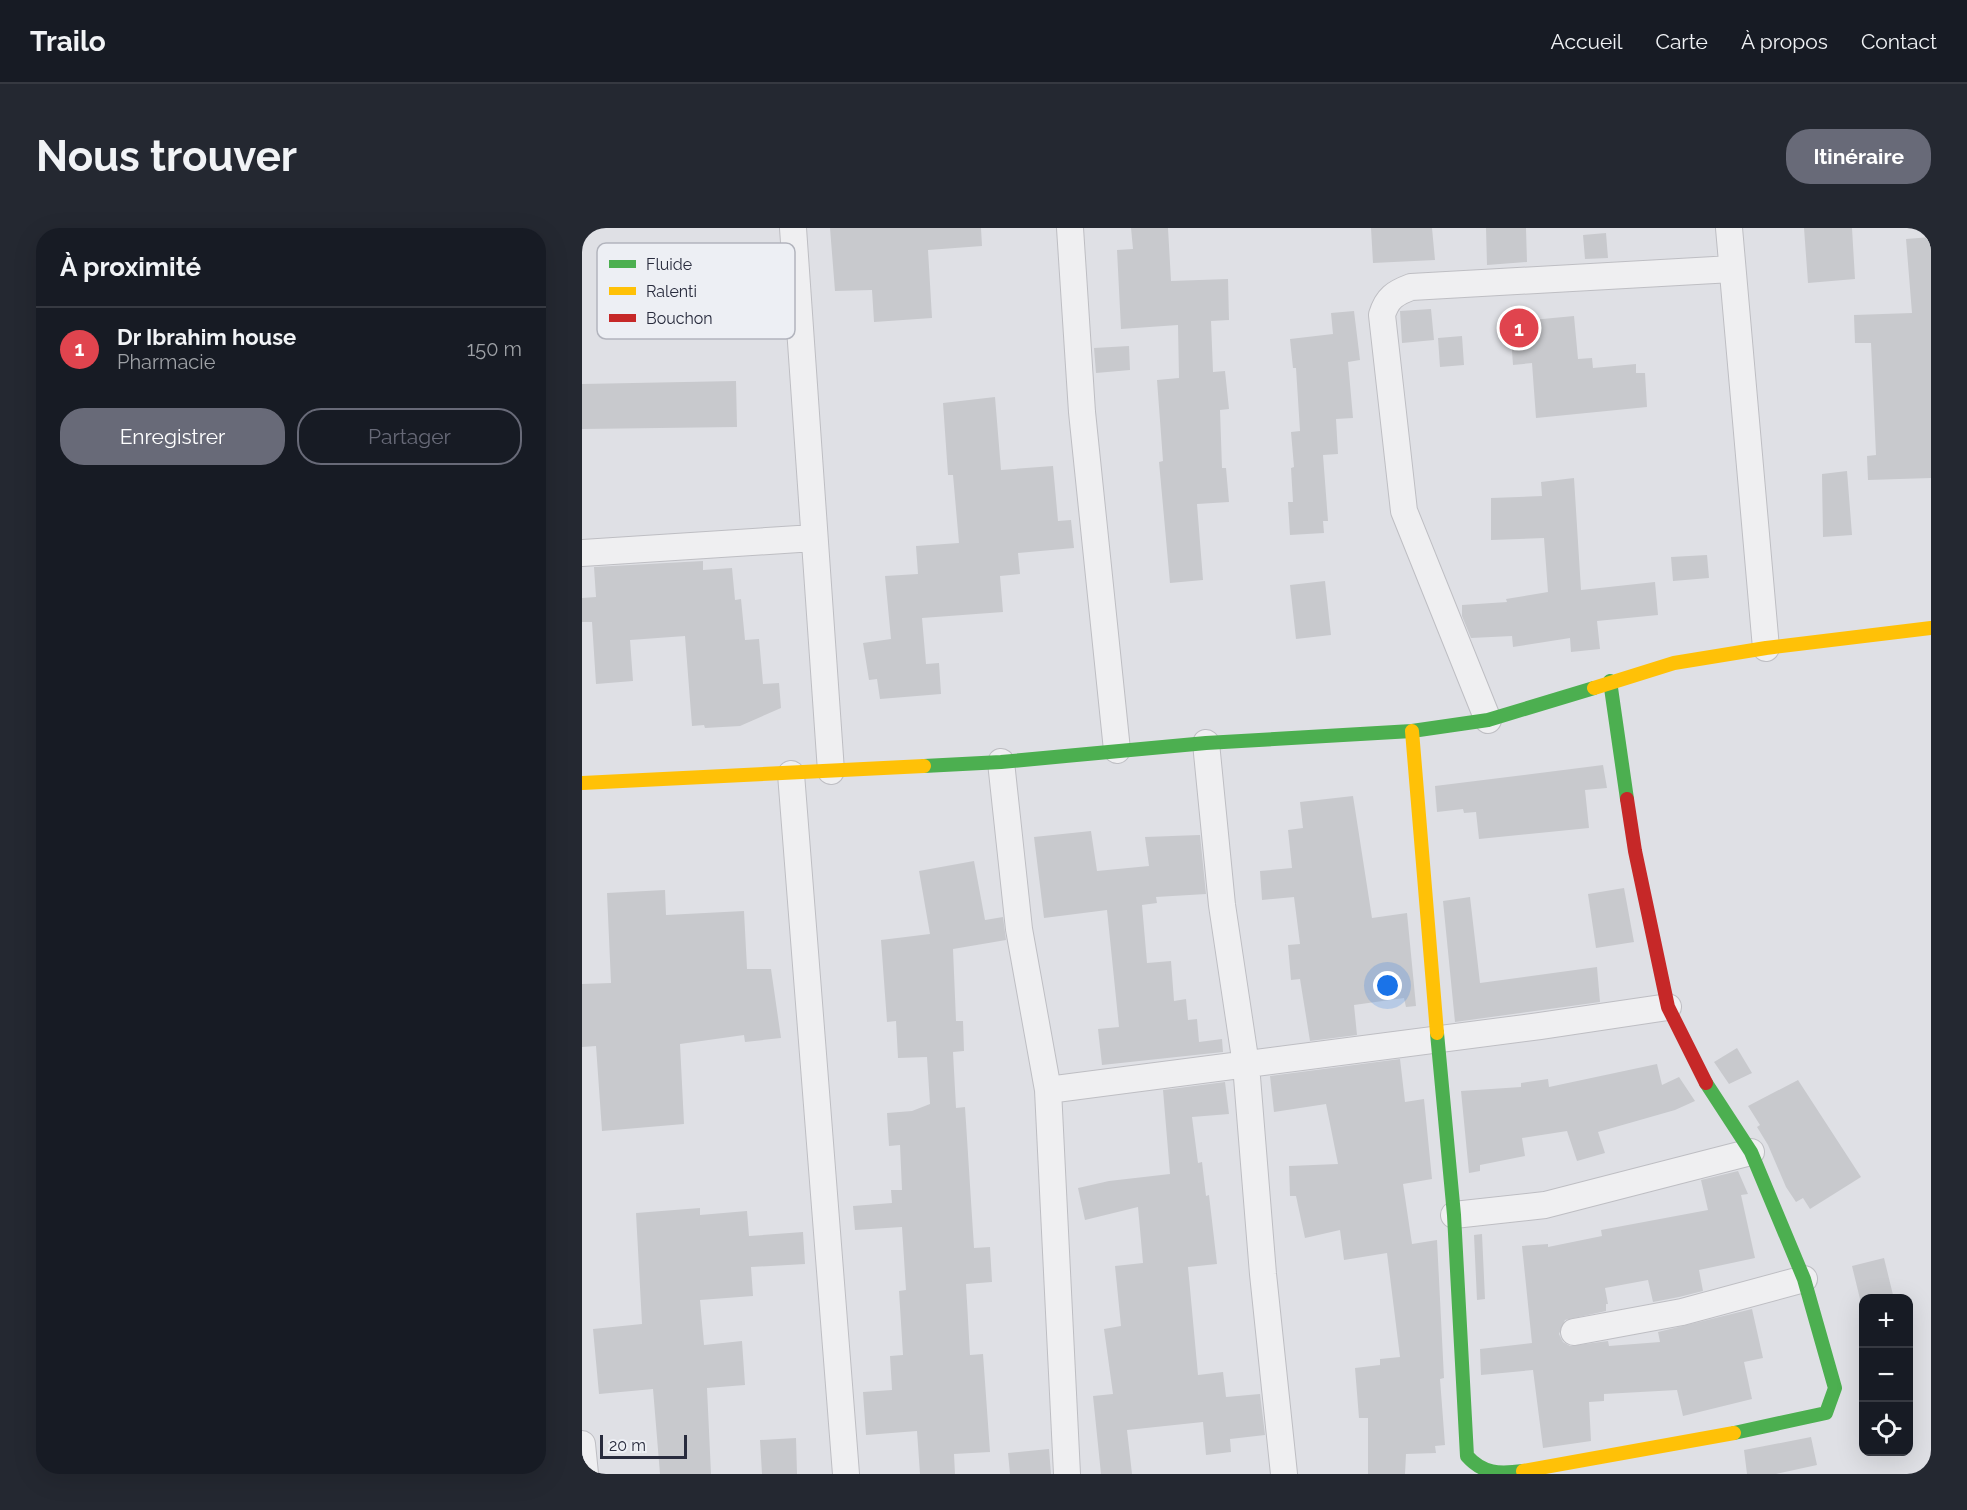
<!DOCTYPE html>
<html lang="fr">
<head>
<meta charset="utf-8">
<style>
	:root { --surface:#171b24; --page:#242831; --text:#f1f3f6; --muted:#9ea1a6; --line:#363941; --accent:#686a78 }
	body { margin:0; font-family:Raleway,sans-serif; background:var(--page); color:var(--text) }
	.controls { position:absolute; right:18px; bottom:18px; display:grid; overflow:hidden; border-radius:12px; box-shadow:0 6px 24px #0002 }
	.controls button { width:54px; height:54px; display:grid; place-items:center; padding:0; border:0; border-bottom:2px solid var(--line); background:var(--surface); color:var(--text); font:30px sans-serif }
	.scale { position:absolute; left:18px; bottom:15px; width:87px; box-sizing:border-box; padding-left:6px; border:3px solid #282b3d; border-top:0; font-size:16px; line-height:21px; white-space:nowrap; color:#282b3d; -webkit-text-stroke:4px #edeff4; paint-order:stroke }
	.you { position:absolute; left:806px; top:758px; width:21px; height:21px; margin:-15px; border:4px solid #fff; border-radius:50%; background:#1a73e8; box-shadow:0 0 0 9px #1a73e833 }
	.badge { display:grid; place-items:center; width:39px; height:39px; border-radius:50%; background:var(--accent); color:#fff; font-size:20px; font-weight:700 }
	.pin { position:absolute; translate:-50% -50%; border:3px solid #fff; box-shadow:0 2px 6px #0006 }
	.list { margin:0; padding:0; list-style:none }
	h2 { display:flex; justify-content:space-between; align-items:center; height:78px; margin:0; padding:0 24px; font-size:26px }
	h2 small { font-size:20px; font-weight:400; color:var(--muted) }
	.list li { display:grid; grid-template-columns:39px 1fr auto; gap:18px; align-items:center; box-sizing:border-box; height:84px; padding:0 24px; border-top:2px solid var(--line) }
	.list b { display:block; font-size:22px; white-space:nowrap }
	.list p { margin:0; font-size:20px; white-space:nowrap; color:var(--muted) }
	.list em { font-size:20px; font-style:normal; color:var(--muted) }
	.actions { display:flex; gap:12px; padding:18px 24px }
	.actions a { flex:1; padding:14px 0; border:2px solid var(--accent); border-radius:24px; text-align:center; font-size:21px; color:var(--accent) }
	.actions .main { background:var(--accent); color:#fff }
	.icon { flex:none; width:33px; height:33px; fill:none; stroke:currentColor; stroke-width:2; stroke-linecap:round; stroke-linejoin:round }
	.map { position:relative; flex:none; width:1349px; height:1246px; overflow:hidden; border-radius:24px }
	header { display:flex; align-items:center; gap:36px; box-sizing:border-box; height:84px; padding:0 30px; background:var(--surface); border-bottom:2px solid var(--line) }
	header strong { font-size:28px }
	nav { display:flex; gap:33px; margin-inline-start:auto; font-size:21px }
	.intro { display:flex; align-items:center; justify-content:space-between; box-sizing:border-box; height:144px; padding:0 36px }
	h1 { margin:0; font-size:42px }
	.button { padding:15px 27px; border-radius:24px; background:var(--accent); color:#fff; font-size:21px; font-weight:700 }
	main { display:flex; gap:36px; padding:0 36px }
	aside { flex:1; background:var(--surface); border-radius:24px; box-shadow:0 6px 24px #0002 }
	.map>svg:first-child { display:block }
	.building { fill:#c8c9cd }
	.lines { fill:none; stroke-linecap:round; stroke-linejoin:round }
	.street-casing { stroke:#bebec3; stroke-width:28 }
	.street { stroke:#efeff1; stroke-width:26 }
	.fast { stroke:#4caf50; stroke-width:14 }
	.slow { stroke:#ffc107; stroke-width:14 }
	.jam { stroke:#c62828; stroke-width:14 }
	.key { fill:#edeff4; stroke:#b2b4bd; stroke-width:1.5 }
	.key-label { font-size:16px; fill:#282b3d }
</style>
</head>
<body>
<header>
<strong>Trailo</strong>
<nav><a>Accueil</a><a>Carte</a><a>À propos</a><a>Contact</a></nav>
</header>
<div class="intro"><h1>Nous trouver</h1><a class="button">Itinéraire</a></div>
<main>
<aside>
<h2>À proximité<small></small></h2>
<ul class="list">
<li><span class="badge" style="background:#e0444e">1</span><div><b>Dr Ibrahim house</b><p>Pharmacie</p></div><em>150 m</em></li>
</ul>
<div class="actions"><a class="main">Enregistrer</a><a>Partager</a></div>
</aside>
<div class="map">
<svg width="1349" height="1246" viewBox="0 0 1349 1246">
	<rect width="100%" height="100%" fill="#dfe0e5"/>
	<path class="building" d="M248,0H399L400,18L346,22L350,90L292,94L290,62L253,63Z
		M549,0H586L589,53L646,51L647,92L629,93L631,144L643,143L647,181L638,182L640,240H644L647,274L615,276L621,352L588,355L577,234L581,233L575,152L597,150L596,97L539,101L535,22L551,21Z
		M789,0H850L853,32L791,35Z
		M904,0H944L945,34L905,37Z
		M1222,0H1270L1273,51L1226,55Z
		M1024,5L1026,30L1003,31L1001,7Z
		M1349,9V250L1286,252L1285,228L1294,227L1289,115H1273L1272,87L1330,85L1324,11Z
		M849,81L852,112L820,115L818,83Z
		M772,83L778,132L766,134L771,190L754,191L756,226L741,227L746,293H741L742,305L708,307L706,274H711L709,240L712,239L709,204L718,203L714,140H711L708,111L751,106L749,85Z
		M992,88L996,131L1010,130L1011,140L1054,136V145H1063L1065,179L954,190L950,135L931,137L928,94Z
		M880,108L882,137L858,139L856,110Z
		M547,118L548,142L514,145L512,120Z
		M154,153L155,199L0,201V156Z
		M413,169L419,242L471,238L476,293L489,292L492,320L436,325L438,346L418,348L421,384L340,390L344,436L357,435L359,466L298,471L295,451L287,452L281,415L309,411L303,348L336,346L334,318L377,315L371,247H366L361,175Z
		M1265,243L1270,307L1241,309L1240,246Z
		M992,250L999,362L1073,354L1076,387L1015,393L1018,421L989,424L988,410L931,419L930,408L889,410L880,388V377L925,374L924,371L966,364L962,310L909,312V270L960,268L959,254Z
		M1125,327L1127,350L1091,353L1089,329Z
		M121,333V342L150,340L153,372L159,371L163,412L177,411L181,456L197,455L199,480L158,498L123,500L122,497L110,498L103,408L48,412L51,453L14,456L10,394H0V370L14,369L12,339Z
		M743,353L749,407L714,411L708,357Z
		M1021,537L1025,560L1003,562L1007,600L897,611L894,584L882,585L881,581L855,584L853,558Z
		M771,568L790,690L825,685L834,778L824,779L822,770L772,777L775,807L728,813L718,751L709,752L706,717L718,716L712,669L680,672L678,643L710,640L706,602L721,600L718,574Z
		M509,603L515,643L567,638L563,609L618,607L624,666L574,669L575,675L560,677L565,735L589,733L592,773L604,771L606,792L615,791L617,814L640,811L641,824L520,837L516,801L537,799L525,682L462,690L452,609Z
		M392,633L403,692L421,689L424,712L371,721L374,793H381L382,823L371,824L374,880L383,879L392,1020L408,1019L410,1054L384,1056L388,1127L401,1126L408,1224L372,1226L373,1246H338L335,1203L284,1207L281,1164L310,1162L308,1128L321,1127L317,1063L324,1062L320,999L273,1002L271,978L310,975L309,962H320L318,917L307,918L305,885L330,883L348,876L345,829L316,830L314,793L305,794L299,712L348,706L337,643Z
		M1042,660L1052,714L1014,720L1006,666Z
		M83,662L84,687L162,683L165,741H189L199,810L163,814L162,807L98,816L102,896L20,903L14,818L0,819V756L29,755L25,665Z
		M888,669L898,755L1015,739L1018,774L873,794L861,673Z
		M1155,820L1170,845L1147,856L1132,834Z
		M818,831L823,874L842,871L850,951L821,956L830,1016L855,1012L862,1150L858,1151L863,1217L853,1218L854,1225L824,1226L823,1246H786V1190H777L773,1140L798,1137V1131L818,1129L805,1025L762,1032L758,1002L723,1010L714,968H708L707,938L756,936L744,876L692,884L688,848Z
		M1075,836L1080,857L1097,849L1113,873L1093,882L1016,904L1023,925L995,933L985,903L940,910L943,928L898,937V943L887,945L879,863L939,859V855L966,851L967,859Z
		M1216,852L1279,949L1228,981L1221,970L1214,974L1204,959L1186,917L1175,899L1178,897L1166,878Z
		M643,854L647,886L610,889L616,935L620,934L624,968L627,967L635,1036L606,1039L616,1147L641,1144L644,1169L678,1166L683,1207L648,1211L649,1224L624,1227L621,1194L545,1202L550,1246H519L511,1168L531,1166L522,1101L539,1098L533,1038L561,1035L556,979L503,992L496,960L527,953L588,946L581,862Z
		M1156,943L1166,966L1159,967L1173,1030L1117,1042L1121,1063L1097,1069L1071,1074L1066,1052L1023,1060L1026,1076H1024V1083L983,1092L977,1106L981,1114L988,1118L1026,1113L1027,1118L1078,1114L1076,1104L1170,1081L1181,1130L1162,1134L1170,1171L1101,1188L1095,1162L1022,1166V1173L1007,1174L1009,1213L961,1220L951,1142L899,1147L898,1121L950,1115L940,1018L966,1016V1019L1020,1008L1019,1002L1126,982L1119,952Z
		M118,980V987L165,983L167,1008L221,1004L223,1036L169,1039L171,1068L118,1072L122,1117L160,1113L163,1157L125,1160L129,1246H78L71,1161L17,1166L11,1101L60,1096L54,985Z
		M900,1006L903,1071L895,1072L892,1007Z
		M1302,1030L1312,1071H1278L1270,1038Z
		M1229,1209L1235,1237L1194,1246H1165L1162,1222Z
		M214,1210L215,1246H180L178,1212Z
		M467,1221L469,1246H428L426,1225Z"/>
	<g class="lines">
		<defs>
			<path id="street" d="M211,0L249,543
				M488,0L500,184L535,522
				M1147,0L1184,420
				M0,325L232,310
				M906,492L822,283L800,87C805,70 813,65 829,59L1150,41
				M624,515L640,677L664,837L681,1046L702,1246
				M419,534L437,701L466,862L485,1246
				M209,546L264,1246
				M466,862L958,798L1086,779
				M872,987L963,977L1169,924
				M992,1104L1100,1084L1222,1051
				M0,1216L3,1246"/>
		</defs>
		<use href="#street" class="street-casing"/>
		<use href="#street" class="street"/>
		<path class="fast" d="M1028,453L1045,571
			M342,538L419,534L624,515L830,503L906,492L1012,460
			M855,805L872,987L885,1228C901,1246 917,1246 941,1243
			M1124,855L1169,924L1222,1051L1253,1160L1244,1185L1152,1205"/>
		<path class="slow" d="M1012,460L1092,435L1184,420L1349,400
			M830,503L855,805
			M0,555L342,538
			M941,1243L1152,1205"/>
		<path class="jam" d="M1045,571L1053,623L1086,779L1124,855"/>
	</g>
	<rect x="15" y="15" width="198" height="96" rx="9" class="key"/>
	<rect x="27" y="32" width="27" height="8" fill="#4caf50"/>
	<rect x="27" y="59" width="27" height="8" fill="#ffc107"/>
	<rect x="27" y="86" width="27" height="8" fill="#c62828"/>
	<g class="key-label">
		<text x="64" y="42">Fluide</text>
		<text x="64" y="69">Ralenti</text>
		<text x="64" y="96">Bouchon</text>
	</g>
</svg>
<div class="controls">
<button>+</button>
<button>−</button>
<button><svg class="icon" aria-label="locate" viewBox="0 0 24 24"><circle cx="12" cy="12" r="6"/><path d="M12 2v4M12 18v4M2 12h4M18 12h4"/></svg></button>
</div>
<div class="scale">20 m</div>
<div class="you"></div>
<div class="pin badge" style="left:937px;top:100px;background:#e0444e">1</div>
</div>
</main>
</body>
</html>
